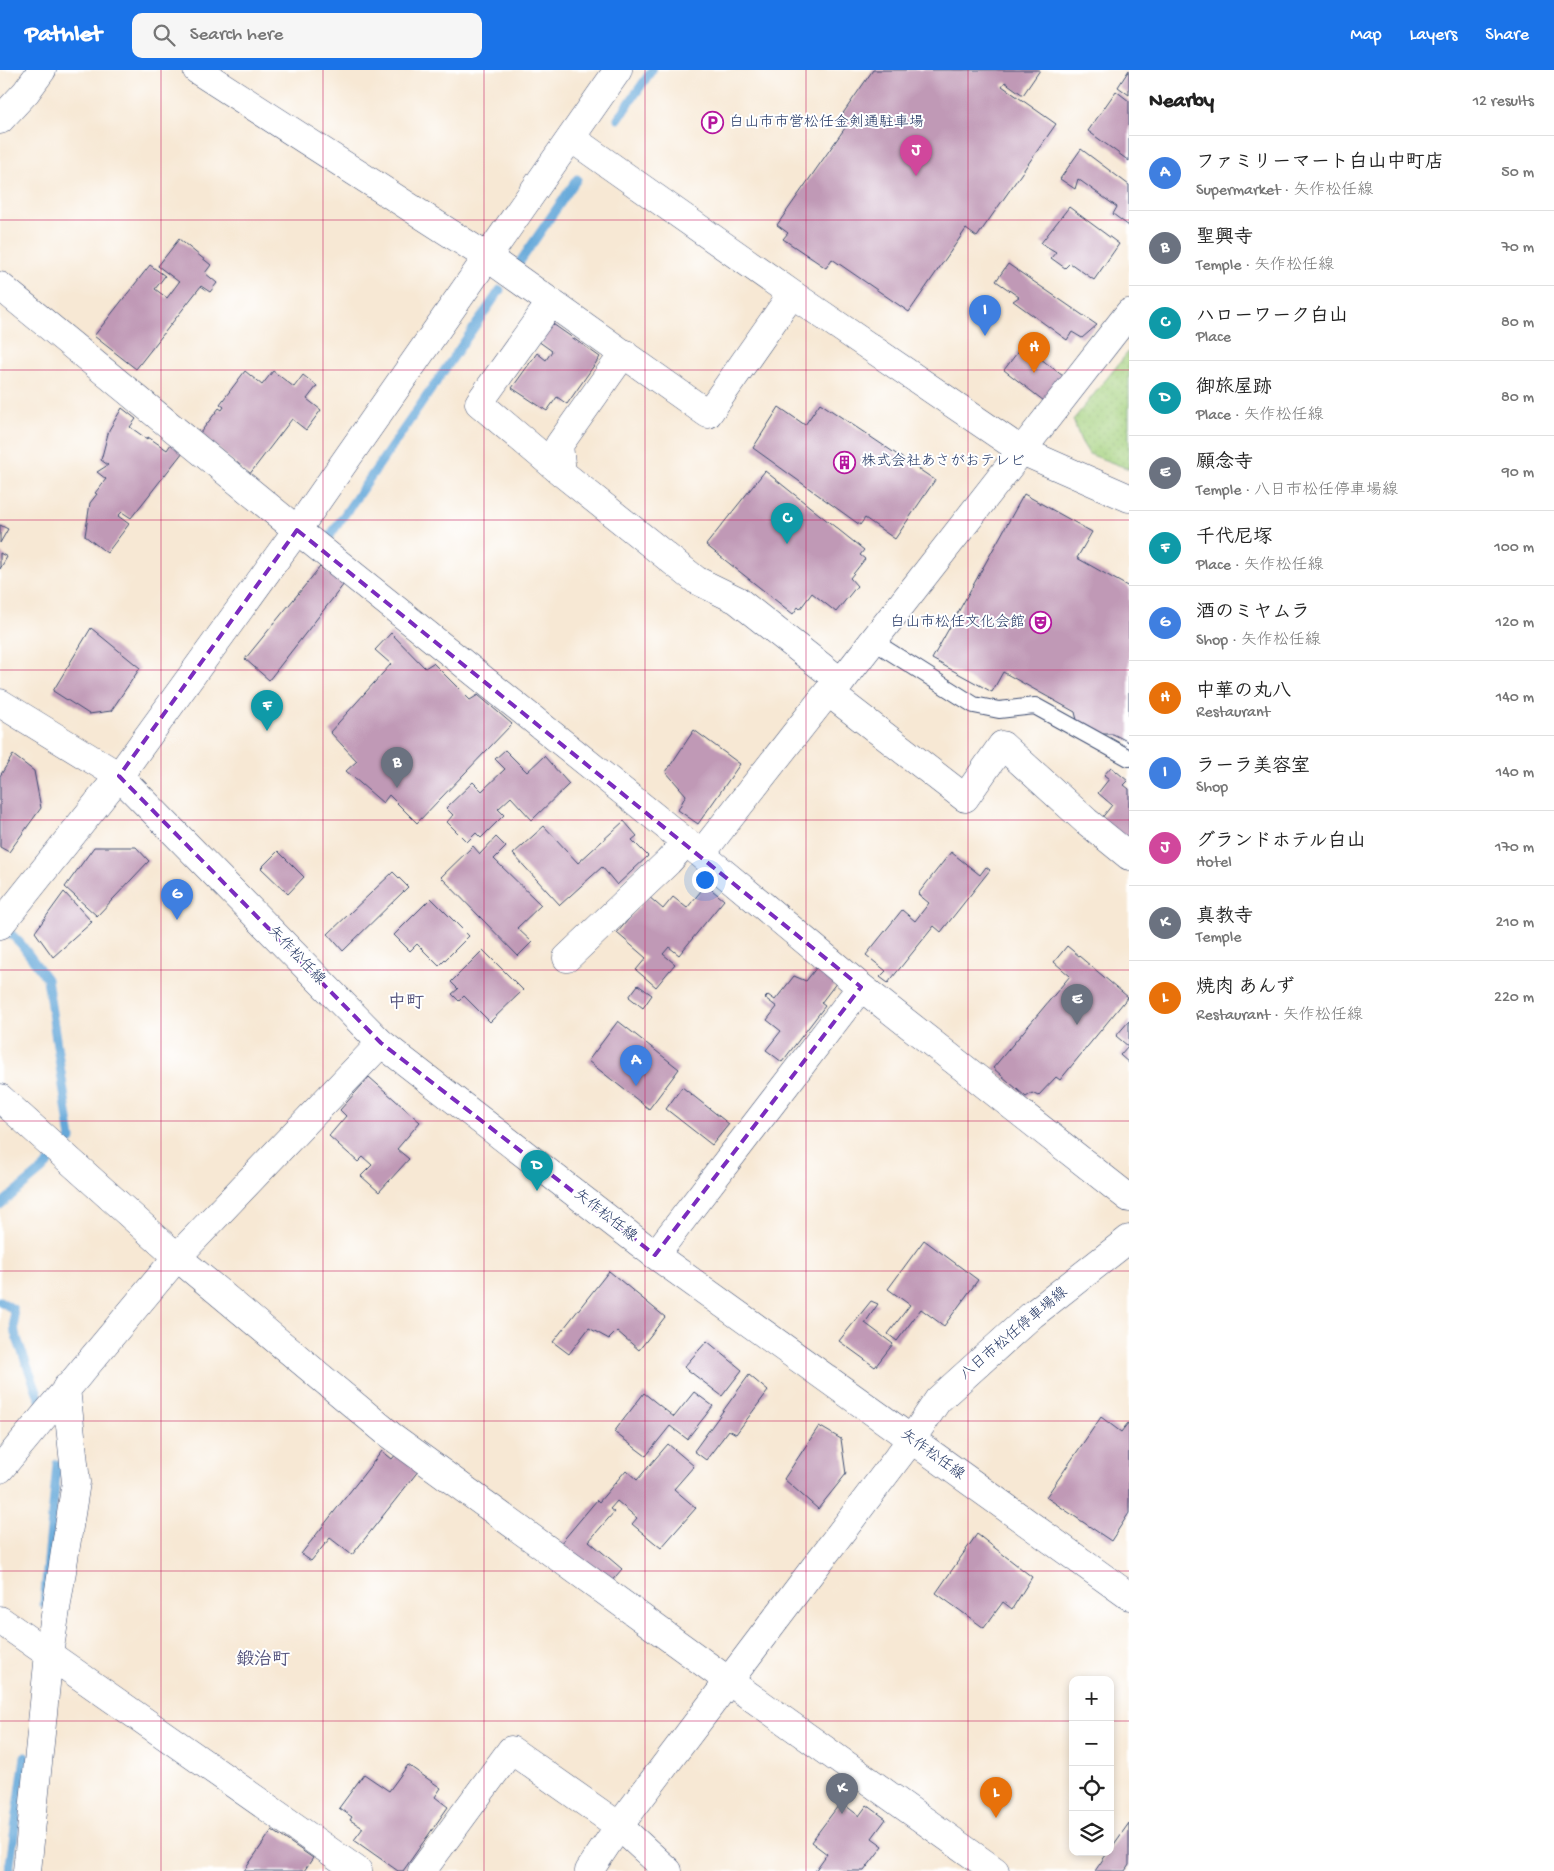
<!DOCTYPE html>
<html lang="en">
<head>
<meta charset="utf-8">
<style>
	:root { --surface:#fff; --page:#f6f6f6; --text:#222; --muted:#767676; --line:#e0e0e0; --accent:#1a73e8 }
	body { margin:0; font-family:"Gochi Hand","Klee One",sans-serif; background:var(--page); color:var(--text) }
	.controls { position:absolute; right:15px; bottom:15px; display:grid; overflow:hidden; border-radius:10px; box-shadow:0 2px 8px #0003 }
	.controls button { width:45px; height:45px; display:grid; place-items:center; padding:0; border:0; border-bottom:1px solid var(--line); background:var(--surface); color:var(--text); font:25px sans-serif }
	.you { position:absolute; left:704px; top:809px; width:18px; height:18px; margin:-12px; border:4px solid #fff; border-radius:50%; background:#1a73e8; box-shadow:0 0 0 8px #1a73e833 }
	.badge { display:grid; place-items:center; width:32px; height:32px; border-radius:50%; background:var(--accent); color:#fff; font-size:16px; font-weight:700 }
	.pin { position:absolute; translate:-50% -41px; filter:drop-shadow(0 1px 2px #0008) }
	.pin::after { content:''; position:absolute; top:26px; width:18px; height:15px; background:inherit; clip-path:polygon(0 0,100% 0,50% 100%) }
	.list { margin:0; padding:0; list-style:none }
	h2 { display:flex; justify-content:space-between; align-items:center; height:65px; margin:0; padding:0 20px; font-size:21px }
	h2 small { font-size:16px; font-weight:400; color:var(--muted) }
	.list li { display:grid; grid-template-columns:32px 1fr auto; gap:15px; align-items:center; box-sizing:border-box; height:75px; padding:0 20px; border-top:1px solid var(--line) }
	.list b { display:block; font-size:19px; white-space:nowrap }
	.list p { margin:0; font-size:16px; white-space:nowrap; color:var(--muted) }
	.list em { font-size:16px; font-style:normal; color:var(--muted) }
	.icon { flex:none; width:28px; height:28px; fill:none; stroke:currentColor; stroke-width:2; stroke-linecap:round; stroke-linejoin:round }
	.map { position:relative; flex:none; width:1129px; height:1801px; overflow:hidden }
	header { display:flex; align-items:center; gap:30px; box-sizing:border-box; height:70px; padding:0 25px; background:var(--accent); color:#fff }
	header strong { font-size:24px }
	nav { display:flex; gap:28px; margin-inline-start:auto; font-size:18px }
	.search { width:350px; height:45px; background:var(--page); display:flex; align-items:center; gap:12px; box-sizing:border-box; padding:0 18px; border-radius:10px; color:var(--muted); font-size:19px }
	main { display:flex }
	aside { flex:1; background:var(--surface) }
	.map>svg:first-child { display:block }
	.park { fill:url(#park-dots); stroke:#5f806d }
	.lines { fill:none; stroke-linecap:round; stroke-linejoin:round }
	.stream { stroke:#65a8d9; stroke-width:9 }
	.building { fill:#c099b6 }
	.service-casing { stroke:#3c4b70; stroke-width:18 }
	.minor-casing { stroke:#3c4b70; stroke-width:29 }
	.tertiary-casing { stroke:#3c4b70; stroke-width:29 }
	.secondary-casing { stroke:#3c4b70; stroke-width:29 }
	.service { stroke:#fff; stroke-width:16 }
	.minor { stroke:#fff; stroke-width:28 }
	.tertiary { stroke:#fff; stroke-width:28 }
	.secondary { stroke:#fff; stroke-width:28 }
	.marked { fill:none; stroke:#7b2cbf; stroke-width:4; stroke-dasharray:10 6; stroke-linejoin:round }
	.grid { fill:none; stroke:#c2185b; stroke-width:1; stroke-opacity:0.55 }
	.labels { text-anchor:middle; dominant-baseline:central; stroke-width:4; stroke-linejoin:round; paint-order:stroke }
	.poi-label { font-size:15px; fill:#1b2f5e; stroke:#fff; text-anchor:start }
	.street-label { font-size:15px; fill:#1b2f5e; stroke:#fff }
	.quarter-label { font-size:18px; font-weight:bold; fill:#55547d; stroke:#fff }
</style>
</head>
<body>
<header>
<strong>Pathlet</strong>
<div class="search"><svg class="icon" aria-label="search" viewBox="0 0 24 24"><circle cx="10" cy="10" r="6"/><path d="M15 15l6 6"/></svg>Search here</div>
<nav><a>Map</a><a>Layers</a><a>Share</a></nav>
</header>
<main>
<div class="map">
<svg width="1129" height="1801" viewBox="0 0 1129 1801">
	<defs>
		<pattern id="park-dots" width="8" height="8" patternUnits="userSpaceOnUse" patternTransform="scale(1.25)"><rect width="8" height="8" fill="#a3d07c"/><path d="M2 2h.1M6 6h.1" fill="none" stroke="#8cb36e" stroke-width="1.8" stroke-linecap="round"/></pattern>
	</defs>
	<rect width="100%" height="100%" fill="#fff"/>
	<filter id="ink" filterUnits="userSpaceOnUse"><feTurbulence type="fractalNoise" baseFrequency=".02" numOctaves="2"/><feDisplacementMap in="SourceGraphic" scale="10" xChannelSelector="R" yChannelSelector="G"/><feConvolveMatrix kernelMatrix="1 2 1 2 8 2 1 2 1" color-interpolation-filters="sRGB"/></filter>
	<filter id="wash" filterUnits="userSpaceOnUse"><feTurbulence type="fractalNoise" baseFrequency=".0096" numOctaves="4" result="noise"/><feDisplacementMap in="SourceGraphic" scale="20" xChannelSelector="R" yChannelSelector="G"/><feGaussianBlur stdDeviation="1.12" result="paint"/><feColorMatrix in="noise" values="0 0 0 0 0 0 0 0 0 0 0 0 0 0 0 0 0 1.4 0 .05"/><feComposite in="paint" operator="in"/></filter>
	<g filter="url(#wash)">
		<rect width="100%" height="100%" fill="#f7e8d4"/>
		<path class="park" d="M1129,281V399L1089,384L1081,371L1073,350Z"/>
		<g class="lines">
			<path class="stream" d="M618,49L652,0
				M517,196L577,109
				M327,470L500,220
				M0,1135L43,1099L71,1069L47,909L21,874L2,855
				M0,1231L13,1239L15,1263L40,1330
				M44,1534L57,1394
				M9,1801L25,1687"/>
		</g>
		<g id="blocks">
			<path class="building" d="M873,0H1040L1023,25L1005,12L1002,16L1056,54L977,167L966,159L909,242L832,189L826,198L783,169L788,163L777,155L845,58L837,52Z
				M1129,0V25L1118,17Z
				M1116,21L1129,31V91L1088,61Z
				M1081,79L1129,115V156L1113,144L1117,137L1078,109L1075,119L1060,109Z
				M1069,137L1119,174L1094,210L1070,193L1065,198L1051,188L1056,182L1041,173Z
				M179,169L211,195L205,203L217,213L210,222L201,216L136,299L94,266L150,195L165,206L155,219L167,228L179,212L158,196Z
				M1008,194L1097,255L1082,268L1072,262L1067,270L1013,231L1019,227L996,211Z
				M550,252L600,287L567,334L557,327L547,341L512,318L537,283L546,290L552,281L538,271Z
				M1023,275L1063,306L1044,331L1004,300Z
				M245,301L262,315L273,301L294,317L303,305L317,316L307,329L321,340L306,360L292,349L249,405L200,363L219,338L222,340L224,337L220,334Z
				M820,333L935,410L895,469L865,448L860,455L753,378L779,337L805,355Z
				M122,338L136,349L130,357L147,369L148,367L167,380L171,374L183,382L131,448L122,442L118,446L129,454L107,483L85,466L90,433L97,424L95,423L106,409L97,402L108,395L101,390L109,360Z
				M765,401L864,480L860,485L865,489L850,508L857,516L836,542L812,523L800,539L798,537L793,544L706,475Z
				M1024,424L1092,462L1077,488L1129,517V672L1113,664H1094L1078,654L1075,642L1003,602L992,622L932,589Z
				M0,455L8,459L0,473Z
				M0,483L7,487L0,499Z
				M320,497L344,514L269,610L245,589Z
				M91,558L140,598L111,641L89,644L53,621Z
				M391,563L425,598L433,593L470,630L478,625L512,654L417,753L389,725L383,733L346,701L357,691L330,662L391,594L375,580Z
				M694,660L740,694L698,754L678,740L686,725L666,702Z
				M505,680L527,702L544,686L569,714L532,750L511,727L498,739L504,745L481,768L476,763L467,772L447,752L453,745L446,738L473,712L482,721L505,699L495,689Z
				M13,685L34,701L41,738L9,782L0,777V706Z
				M1111,697L1128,711L1124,715L1129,719V764L1125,769L1101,749L1112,735L1098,723L1109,709L1104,705Z
				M624,751L637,766L632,770L648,786L617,815L602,797L560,835L513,784L544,756L578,793Z
				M496,767L506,777L494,789L541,835L517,858L532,872L518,886L441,807L473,776L480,784Z
				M94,777H136L149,791L97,846L65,817Z
				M278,781L304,807L288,824L261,798Z
				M951,782L980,805L986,797L990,800L941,862L934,856L888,913L880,907L886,901L866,885L902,840L915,851L929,833L918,824Z
				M393,802L408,817L343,881L328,864Z
				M706,815L724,830L679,885L669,877L663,884L675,894L656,917L636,900L646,888L617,863L648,826L663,839L673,827L687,838Z
				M64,822L92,852L53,887L35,862Z
				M431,828L469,866L439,896L417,874L410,881L394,865Z
				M1067,876L1128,927L1060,1010L1056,1007L1038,1026L1032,1023L1026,1027L993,998L1070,906L1054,892Z
				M483,880L523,920L490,952L464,926L459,931L452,924L458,919L451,912Z
				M817,897L837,912L821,933L825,936L782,992L766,980L781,961L767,950L777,937L765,928L768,925L775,930L794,906L806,911Z
				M638,915L652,925L643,938L629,927Z
				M618,951L679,999L649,1039L588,991Z
				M1129,951V993L1120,985L1128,976L1116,966Z
				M369,1007L420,1052L397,1079L409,1089L379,1122L361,1106L372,1095L363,1087L358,1092L329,1066L346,1046L340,1040Z
				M682,1017L729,1054L712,1075L666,1039Z
				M924,1170L978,1210L944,1256L921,1239L897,1271L888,1264L910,1235L888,1219Z
				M609,1201L665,1247L639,1280L617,1261L609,1269L589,1258L569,1284L553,1272Z
				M871,1231L878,1234L865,1253L893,1274L875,1297L839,1271Z
				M707,1271L742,1300L722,1326L684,1297Z
				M749,1305L768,1321L736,1364L729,1360L706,1390L694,1381Z
				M694,1322L713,1336L687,1369L670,1356L646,1386L614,1362L644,1323L674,1347Z
				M1101,1347L1121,1362L1128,1353L1129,1354V1443L1111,1471L1046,1427Z
				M819,1356L841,1369L846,1404L818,1439L784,1409Z
				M668,1374L694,1396L674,1419L696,1438L661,1478L632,1454L637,1448L617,1431L610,1439L614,1442L589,1471L622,1499L610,1513L560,1474L597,1430L599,1432L626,1400L637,1410Z
				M382,1381L392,1389L397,1383L419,1400L352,1485L330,1468L311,1491L301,1484Z
				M977,1464L1032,1507L1012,1539L1003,1532L984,1558L936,1523Z
				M408,1695L441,1718L435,1727L448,1737L403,1801H398L354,1770L363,1758L350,1750L352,1747L339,1738L364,1704L389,1721Z
				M841,1732L859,1746L867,1735L886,1749L872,1768L883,1776L864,1801H815L827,1784L811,1772Z
				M1129,1753V1795L1125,1801H1095L1108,1782H1110V1780Z
				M272,1760L313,1788L304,1801H244Z"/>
		</g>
	</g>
	<g filter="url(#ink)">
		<use href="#blocks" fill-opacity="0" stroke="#3c4b70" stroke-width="1"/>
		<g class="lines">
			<defs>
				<path id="service" d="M873,571L974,635L999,640L1035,636L1129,688"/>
				<path id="minor" d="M197,0L487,187L708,344L792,224
					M0,50L26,22L42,0
					M571,68L792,224L1022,381L1129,428
					M0,216L297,460L701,784L861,917L1129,1128
					M551,232L479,333L562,403
					M624,283L559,375L562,403L696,510L737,530L841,612
					M828,622L965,728L1002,675L1086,751L1129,786
					M701,784L828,622L841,612L1129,243
					M567,888L668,792L686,772
					M0,1028L177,1187L390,1365L730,1612L995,1801
					M655,1185L861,917
					M0,1399L177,1187L381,973
					M0,1550L358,1801
					M27,1801L49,1584L76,1412L66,1318
					M422,1801L511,1680L619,1756L668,1801"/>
				<path id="tertiary" d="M0,855L119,706L297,460L618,0
					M589,1801L619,1756L911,1370"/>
				<path id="secondary" d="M0,633L119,706L381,973L655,1185L1129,1526
					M911,1370L938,1330L1032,1245L1129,1169"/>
			</defs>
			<use href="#service" class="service-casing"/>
			<use href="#minor" class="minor-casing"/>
			<use href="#tertiary" class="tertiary-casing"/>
			<use href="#secondary" class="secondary-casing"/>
			<use href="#service" class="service"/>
			<use href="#minor" class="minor"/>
			<use href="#tertiary" class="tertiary"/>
			<use href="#secondary" class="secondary"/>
		</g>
	</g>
	<path class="marked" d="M297,460L861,917L655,1185L381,973L119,706Z"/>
	<path class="grid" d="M161,0V1801M323,0V1801M484,0V1801M645,0V1801M806,0V1801M968,0V1801M0,150H1129M0,300H1129M0,450H1129M0,600H1129M0,750H1129M0,900H1129M0,1051H1129M0,1201H1129M0,1351H1129M0,1501H1129M0,1651H1073M1110,1651H1129"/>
	<defs>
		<symbol id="parking-ring" viewBox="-11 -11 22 22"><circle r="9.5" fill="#fff" stroke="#b5179e" stroke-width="1.5"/><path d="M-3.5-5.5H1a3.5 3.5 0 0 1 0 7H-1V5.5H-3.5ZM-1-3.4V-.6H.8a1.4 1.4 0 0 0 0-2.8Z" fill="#b5179e"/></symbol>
		<symbol id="building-ring" viewBox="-11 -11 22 22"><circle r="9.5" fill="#fff" stroke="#b5179e" stroke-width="1.5"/><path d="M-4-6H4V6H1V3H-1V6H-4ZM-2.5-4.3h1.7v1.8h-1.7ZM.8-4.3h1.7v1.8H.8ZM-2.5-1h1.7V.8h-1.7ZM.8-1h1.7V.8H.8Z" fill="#b5179e"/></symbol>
		<symbol id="theatre-ring" viewBox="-11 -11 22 22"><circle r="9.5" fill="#fff" stroke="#b5179e" stroke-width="1.5"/><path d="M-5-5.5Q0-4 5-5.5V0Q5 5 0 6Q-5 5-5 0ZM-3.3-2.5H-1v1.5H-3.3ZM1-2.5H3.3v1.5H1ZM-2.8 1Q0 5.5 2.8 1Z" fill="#b5179e"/></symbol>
	</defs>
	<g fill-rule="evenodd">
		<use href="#parking-ring" x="700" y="40" width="25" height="25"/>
		<use href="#building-ring" x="832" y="380" width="25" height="25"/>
		<use href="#theatre-ring" x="1028" y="540" width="25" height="25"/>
	</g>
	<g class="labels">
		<g class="poi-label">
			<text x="729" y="53">白山市市営松任金剣通駐車場</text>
			<text x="861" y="392">株式会社あさがおテレビ</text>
			<text x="1025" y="553" text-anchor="end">白山市松任文化会館</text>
		</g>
		<g class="street-label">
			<text transform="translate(296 886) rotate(46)">矢作松任線</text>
			<text transform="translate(605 1146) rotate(38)">矢作松任線</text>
			<text transform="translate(1014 1264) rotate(-40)">八日市松任停車場線</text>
			<text transform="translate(932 1385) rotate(36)">矢作松任線</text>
		</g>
		<g class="quarter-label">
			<text x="406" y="933">中町</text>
			<text x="263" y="1590">鍛治町</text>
		</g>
	</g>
</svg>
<div class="controls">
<button>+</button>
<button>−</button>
<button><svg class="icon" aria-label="locate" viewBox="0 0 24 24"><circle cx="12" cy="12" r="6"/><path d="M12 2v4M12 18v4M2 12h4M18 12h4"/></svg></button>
<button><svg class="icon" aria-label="layers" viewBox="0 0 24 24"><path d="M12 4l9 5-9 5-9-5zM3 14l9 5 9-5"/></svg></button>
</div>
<div class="you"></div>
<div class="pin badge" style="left:636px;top:1016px;background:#3f7fe0">A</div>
<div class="pin badge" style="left:397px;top:718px;background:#6b7280">B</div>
<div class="pin badge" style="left:787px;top:474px;background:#0f9aa8">C</div>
<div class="pin badge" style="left:537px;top:1121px;background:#0f9aa8">D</div>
<div class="pin badge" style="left:1077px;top:955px;background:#6b7280">E</div>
<div class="pin badge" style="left:267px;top:661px;background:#0f9aa8">F</div>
<div class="pin badge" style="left:177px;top:850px;background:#3f7fe0">G</div>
<div class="pin badge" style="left:1034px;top:303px;background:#e8710a">H</div>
<div class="pin badge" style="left:985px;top:266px;background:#3f7fe0">I</div>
<div class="pin badge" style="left:916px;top:106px;background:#d1479c">J</div>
<div class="pin badge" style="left:842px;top:1744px;background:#6b7280">K</div>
<div class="pin badge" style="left:996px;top:1748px;background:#e8710a">L</div>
</div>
<aside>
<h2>Nearby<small>12 results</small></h2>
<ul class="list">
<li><span class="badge" style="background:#3f7fe0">A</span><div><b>ファミリーマート白山中町店</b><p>Supermarket · 矢作松任線</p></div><em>50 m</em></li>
<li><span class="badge" style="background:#6b7280">B</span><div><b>聖興寺</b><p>Temple · 矢作松任線</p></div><em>70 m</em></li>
<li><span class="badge" style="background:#0f9aa8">C</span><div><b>ハローワーク白山</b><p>Place</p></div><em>80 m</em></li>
<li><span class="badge" style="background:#0f9aa8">D</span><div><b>御旅屋跡</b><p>Place · 矢作松任線</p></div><em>80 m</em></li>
<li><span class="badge" style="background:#6b7280">E</span><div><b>願念寺</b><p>Temple · 八日市松任停車場線</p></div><em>90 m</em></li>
<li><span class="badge" style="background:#0f9aa8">F</span><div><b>千代尼塚</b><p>Place · 矢作松任線</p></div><em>100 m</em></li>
<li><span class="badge" style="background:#3f7fe0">G</span><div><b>酒のミヤムラ</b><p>Shop · 矢作松任線</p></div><em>120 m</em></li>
<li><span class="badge" style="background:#e8710a">H</span><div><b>中華の丸八</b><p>Restaurant</p></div><em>140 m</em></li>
<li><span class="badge" style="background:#3f7fe0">I</span><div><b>ラーラ美容室</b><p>Shop</p></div><em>140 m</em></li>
<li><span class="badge" style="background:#d1479c">J</span><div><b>グランドホテル白山</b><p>Hotel</p></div><em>170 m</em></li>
<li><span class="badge" style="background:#6b7280">K</span><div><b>真教寺</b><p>Temple</p></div><em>210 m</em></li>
<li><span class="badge" style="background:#e8710a">L</span><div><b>焼肉 あんず</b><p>Restaurant · 矢作松任線</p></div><em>220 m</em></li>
</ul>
</aside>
</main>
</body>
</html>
